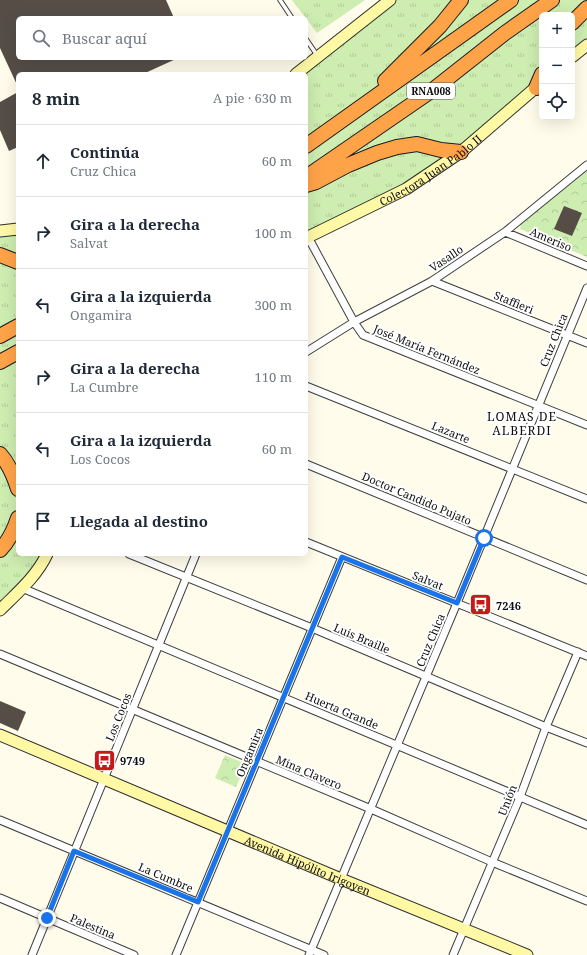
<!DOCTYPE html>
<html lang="es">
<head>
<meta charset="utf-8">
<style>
	:root { --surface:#fff; --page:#f6f6f7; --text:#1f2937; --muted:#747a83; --line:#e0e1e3 }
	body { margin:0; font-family:"Noto Serif",serif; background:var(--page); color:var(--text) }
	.controls { position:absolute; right:12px; top:12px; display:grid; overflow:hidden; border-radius:6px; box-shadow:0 4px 16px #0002 }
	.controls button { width:36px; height:36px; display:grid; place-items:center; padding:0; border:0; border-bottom:1px solid var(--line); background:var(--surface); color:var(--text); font:20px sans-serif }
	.stop { position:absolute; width:12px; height:12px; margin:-9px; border:3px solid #1a73e8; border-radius:50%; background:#fff }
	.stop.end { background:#1a73e8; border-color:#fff; box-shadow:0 1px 4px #0008 }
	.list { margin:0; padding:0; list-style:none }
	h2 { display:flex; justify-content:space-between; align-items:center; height:52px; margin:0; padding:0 16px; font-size:17px }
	h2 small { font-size:13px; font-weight:400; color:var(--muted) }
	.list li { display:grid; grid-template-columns:26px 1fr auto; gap:12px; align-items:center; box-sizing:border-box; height:72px; padding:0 16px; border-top:1px solid var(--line) }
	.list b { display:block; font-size:15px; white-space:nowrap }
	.list p { margin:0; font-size:13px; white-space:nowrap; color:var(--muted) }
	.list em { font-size:13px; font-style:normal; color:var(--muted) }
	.icon { flex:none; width:22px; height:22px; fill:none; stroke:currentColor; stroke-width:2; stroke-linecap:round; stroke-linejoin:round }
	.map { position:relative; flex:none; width:587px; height:955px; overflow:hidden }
	.search { position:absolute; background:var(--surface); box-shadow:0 4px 16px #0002; left:16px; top:16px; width:292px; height:44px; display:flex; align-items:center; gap:10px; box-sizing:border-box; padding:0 14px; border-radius:6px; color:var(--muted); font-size:15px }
	.panel { position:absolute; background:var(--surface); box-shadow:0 4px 16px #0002; left:16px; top:72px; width:292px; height:484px; border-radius:6px }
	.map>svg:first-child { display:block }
	.grass { fill:url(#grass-tufts) }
	.park { fill:url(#park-crowns) }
	.building { fill:#564d47 }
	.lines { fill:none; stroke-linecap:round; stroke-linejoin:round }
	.lane-casing { stroke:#3f3f3f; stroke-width:5.5 }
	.street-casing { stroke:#3f3f3f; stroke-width:9 }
	.secondary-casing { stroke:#2e2e2e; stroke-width:13 }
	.highway-casing { stroke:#1d1d1d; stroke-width:16 }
	.lane { stroke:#fff; stroke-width:3.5 }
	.street { stroke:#fff; stroke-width:7 }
	.secondary { stroke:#fff9a6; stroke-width:11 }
	.highway { stroke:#ffa349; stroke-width:14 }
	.route { stroke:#1a73e8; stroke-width:5 }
	.labels { text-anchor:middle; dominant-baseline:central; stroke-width:4; stroke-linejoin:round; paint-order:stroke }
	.shield { fill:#fff; stroke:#555; stroke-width:1 }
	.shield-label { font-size:10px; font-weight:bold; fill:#0c0c0c }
	.street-label { font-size:11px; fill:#0c0c0c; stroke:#fff }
	.poi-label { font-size:11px; font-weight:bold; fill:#0c0c0c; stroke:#fff; text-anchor:start }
	.neighbourhood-label { font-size:12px; letter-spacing:1px; fill:#0c0c0c; stroke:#fff }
</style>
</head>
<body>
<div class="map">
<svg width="587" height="955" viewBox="0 0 587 955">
	<defs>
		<pattern id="grass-tufts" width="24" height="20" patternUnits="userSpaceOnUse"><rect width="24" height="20" fill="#ceedb1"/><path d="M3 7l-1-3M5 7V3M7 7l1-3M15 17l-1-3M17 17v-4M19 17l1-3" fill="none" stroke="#b0ca97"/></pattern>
		<pattern id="park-crowns" width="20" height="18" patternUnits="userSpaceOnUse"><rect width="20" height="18" fill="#ceedb1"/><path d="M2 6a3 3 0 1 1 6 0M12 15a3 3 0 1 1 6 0" fill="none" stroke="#b0ca97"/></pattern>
	</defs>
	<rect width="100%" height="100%" fill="#fffceb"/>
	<path class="grass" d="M292,0H365L317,33Z
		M390,0H587V45L572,57V15H542V83L406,189L306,238V74H296Z
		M18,229V554H47L0,610V231Z"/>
	<path class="park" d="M587,170V257L520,229L521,223Z
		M225,755L246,764L236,787L215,778Z"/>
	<path class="building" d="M0,0H166L174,18H18V58H178L143,74H18V87L0,48Z
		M18,92V147L9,151L0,130V102Z
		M564,206L582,213L572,236L554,229Z
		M0,701L26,712L18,731L0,723Z"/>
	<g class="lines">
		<defs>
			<path id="lane" d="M280,0L292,18
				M306,39L317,55"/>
			<path id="street" d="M505,232L587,266
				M308,237L354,322L363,335L587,425
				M432,281L587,343
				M306,352L354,322L432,281L505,232L587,165
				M306,386L587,499
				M306,464L587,580
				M306,542L587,656
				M129,554L312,628L546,727L587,743
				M22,588L587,825
				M0,654L371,809L492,862L587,901
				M0,820L324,955
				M0,898L134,955
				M32,955L196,554
				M176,955L342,557
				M309,955L457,603L587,288
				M453,955L520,797L546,727L578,652"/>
			<g id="secondary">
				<path d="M572,57L587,45"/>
				<path d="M296,74L390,0"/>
				<path d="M0,231L18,229"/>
				<path id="s1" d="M306,238L406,189L461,152L541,83"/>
				<path d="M0,610C17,593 37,576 47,554"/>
				<path id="s2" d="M0,735L341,879L527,955"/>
			</g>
			<path id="highway" d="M572,23L587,8
				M385,81L440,26L461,0
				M536,88L542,74
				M306,146L511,0
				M306,177L434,89L505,33L552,0
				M306,185L316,182L348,165L377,153L397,147L417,144L441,150L461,152
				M0,255L18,262
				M0,336L18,326
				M0,362L18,352
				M0,454C9,464 14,476 18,489
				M0,550C9,541 14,530 18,518"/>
		</defs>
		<use href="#lane" class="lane-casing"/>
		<use href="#street" class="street-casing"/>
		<use href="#secondary" class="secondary-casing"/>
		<use href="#highway" class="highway-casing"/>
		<use href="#lane" class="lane"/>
		<use href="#street" class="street"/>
		<use href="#secondary" class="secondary"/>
		<use href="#highway" class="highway"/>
	</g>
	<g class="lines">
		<path class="route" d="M47,918L74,851L198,902L342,557L457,603L484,538"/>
	</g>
	<defs>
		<symbol id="bus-square" viewBox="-11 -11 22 22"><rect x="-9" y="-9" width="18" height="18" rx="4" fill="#c7191a" stroke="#fff"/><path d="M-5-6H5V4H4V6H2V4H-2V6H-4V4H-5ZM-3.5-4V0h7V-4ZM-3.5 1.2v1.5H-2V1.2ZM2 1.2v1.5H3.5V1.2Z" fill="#fff"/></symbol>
	</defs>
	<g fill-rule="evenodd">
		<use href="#bus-square" x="468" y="592" width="25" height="25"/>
		<use href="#bus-square" x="92" y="748" width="25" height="25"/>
	</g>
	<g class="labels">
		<rect class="shield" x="407" y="83" width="48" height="16" rx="3"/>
		<g class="shield-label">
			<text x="431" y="91">RNA008</text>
		</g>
		<g class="street-label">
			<text stroke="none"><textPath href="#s1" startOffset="142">Colectora Juan Pablo II</textPath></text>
			<text transform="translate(551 239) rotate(23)">Ameriso</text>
			<text transform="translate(446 258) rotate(-34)">Vasallo</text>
			<text transform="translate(514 302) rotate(22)">Staffieri</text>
			<text transform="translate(553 340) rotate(-68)">Cruz Chica</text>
			<text transform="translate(427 349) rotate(22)">José María Fernández</text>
			<text transform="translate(451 432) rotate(22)">Lazarte</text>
			<text transform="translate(417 498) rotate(23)">Doctor Candido Pujato</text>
			<text transform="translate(428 580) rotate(22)">Salvat</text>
			<text transform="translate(362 638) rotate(23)">Luis Braille</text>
			<text transform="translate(430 640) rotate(-67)">Cruz Chica</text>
			<text transform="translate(342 710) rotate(23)">Huerta Grande</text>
			<text transform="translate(118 717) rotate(-68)">Los Cocos</text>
			<text transform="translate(249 752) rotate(-67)">Ongamira</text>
			<text transform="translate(309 772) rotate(23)">Mina Clavero</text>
			<text transform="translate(507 800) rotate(-68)">Unión</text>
			<text stroke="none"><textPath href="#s2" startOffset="334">Avenida Hipólito Irigoyen</textPath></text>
			<text transform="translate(166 877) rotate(23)">La Cumbre</text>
			<text transform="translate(93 926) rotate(23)">Palestina</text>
		</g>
		<g class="poi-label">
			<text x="496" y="605">7246</text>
			<text x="120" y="760">9749</text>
		</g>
		<g class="neighbourhood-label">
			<text x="522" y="416">LOMAS DE<tspan x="522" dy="14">ALBERDI</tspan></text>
		</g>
	</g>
</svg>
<div class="controls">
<button>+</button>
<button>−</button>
<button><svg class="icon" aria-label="locate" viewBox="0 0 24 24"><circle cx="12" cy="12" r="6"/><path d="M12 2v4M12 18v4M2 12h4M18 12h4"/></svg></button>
</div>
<div class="stop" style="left:484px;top:538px"></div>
<div class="stop end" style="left:47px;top:918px"></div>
<div class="search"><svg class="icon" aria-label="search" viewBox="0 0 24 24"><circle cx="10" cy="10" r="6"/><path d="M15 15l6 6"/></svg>Buscar aquí</div>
<section class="panel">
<h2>8 min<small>A pie · 630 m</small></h2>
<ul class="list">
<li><svg class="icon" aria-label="ahead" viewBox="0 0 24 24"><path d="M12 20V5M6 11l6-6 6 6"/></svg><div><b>Continúa</b><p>Cruz Chica</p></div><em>60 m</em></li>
<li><svg class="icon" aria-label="right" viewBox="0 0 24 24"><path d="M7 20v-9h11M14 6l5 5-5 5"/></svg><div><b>Gira a la derecha</b><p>Salvat</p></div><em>100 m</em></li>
<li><svg class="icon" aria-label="left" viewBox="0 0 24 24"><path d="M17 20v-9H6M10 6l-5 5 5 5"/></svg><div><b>Gira a la izquierda</b><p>Ongamira</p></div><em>300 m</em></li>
<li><svg class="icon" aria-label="right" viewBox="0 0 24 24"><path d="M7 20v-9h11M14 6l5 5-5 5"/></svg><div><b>Gira a la derecha</b><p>La Cumbre</p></div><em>110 m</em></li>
<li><svg class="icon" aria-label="left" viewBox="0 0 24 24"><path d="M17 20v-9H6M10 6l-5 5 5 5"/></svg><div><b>Gira a la izquierda</b><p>Los Cocos</p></div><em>60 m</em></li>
<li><svg class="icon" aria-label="arrive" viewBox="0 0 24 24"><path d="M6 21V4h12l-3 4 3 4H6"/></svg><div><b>Llegada al destino</b></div></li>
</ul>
</section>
</div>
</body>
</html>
